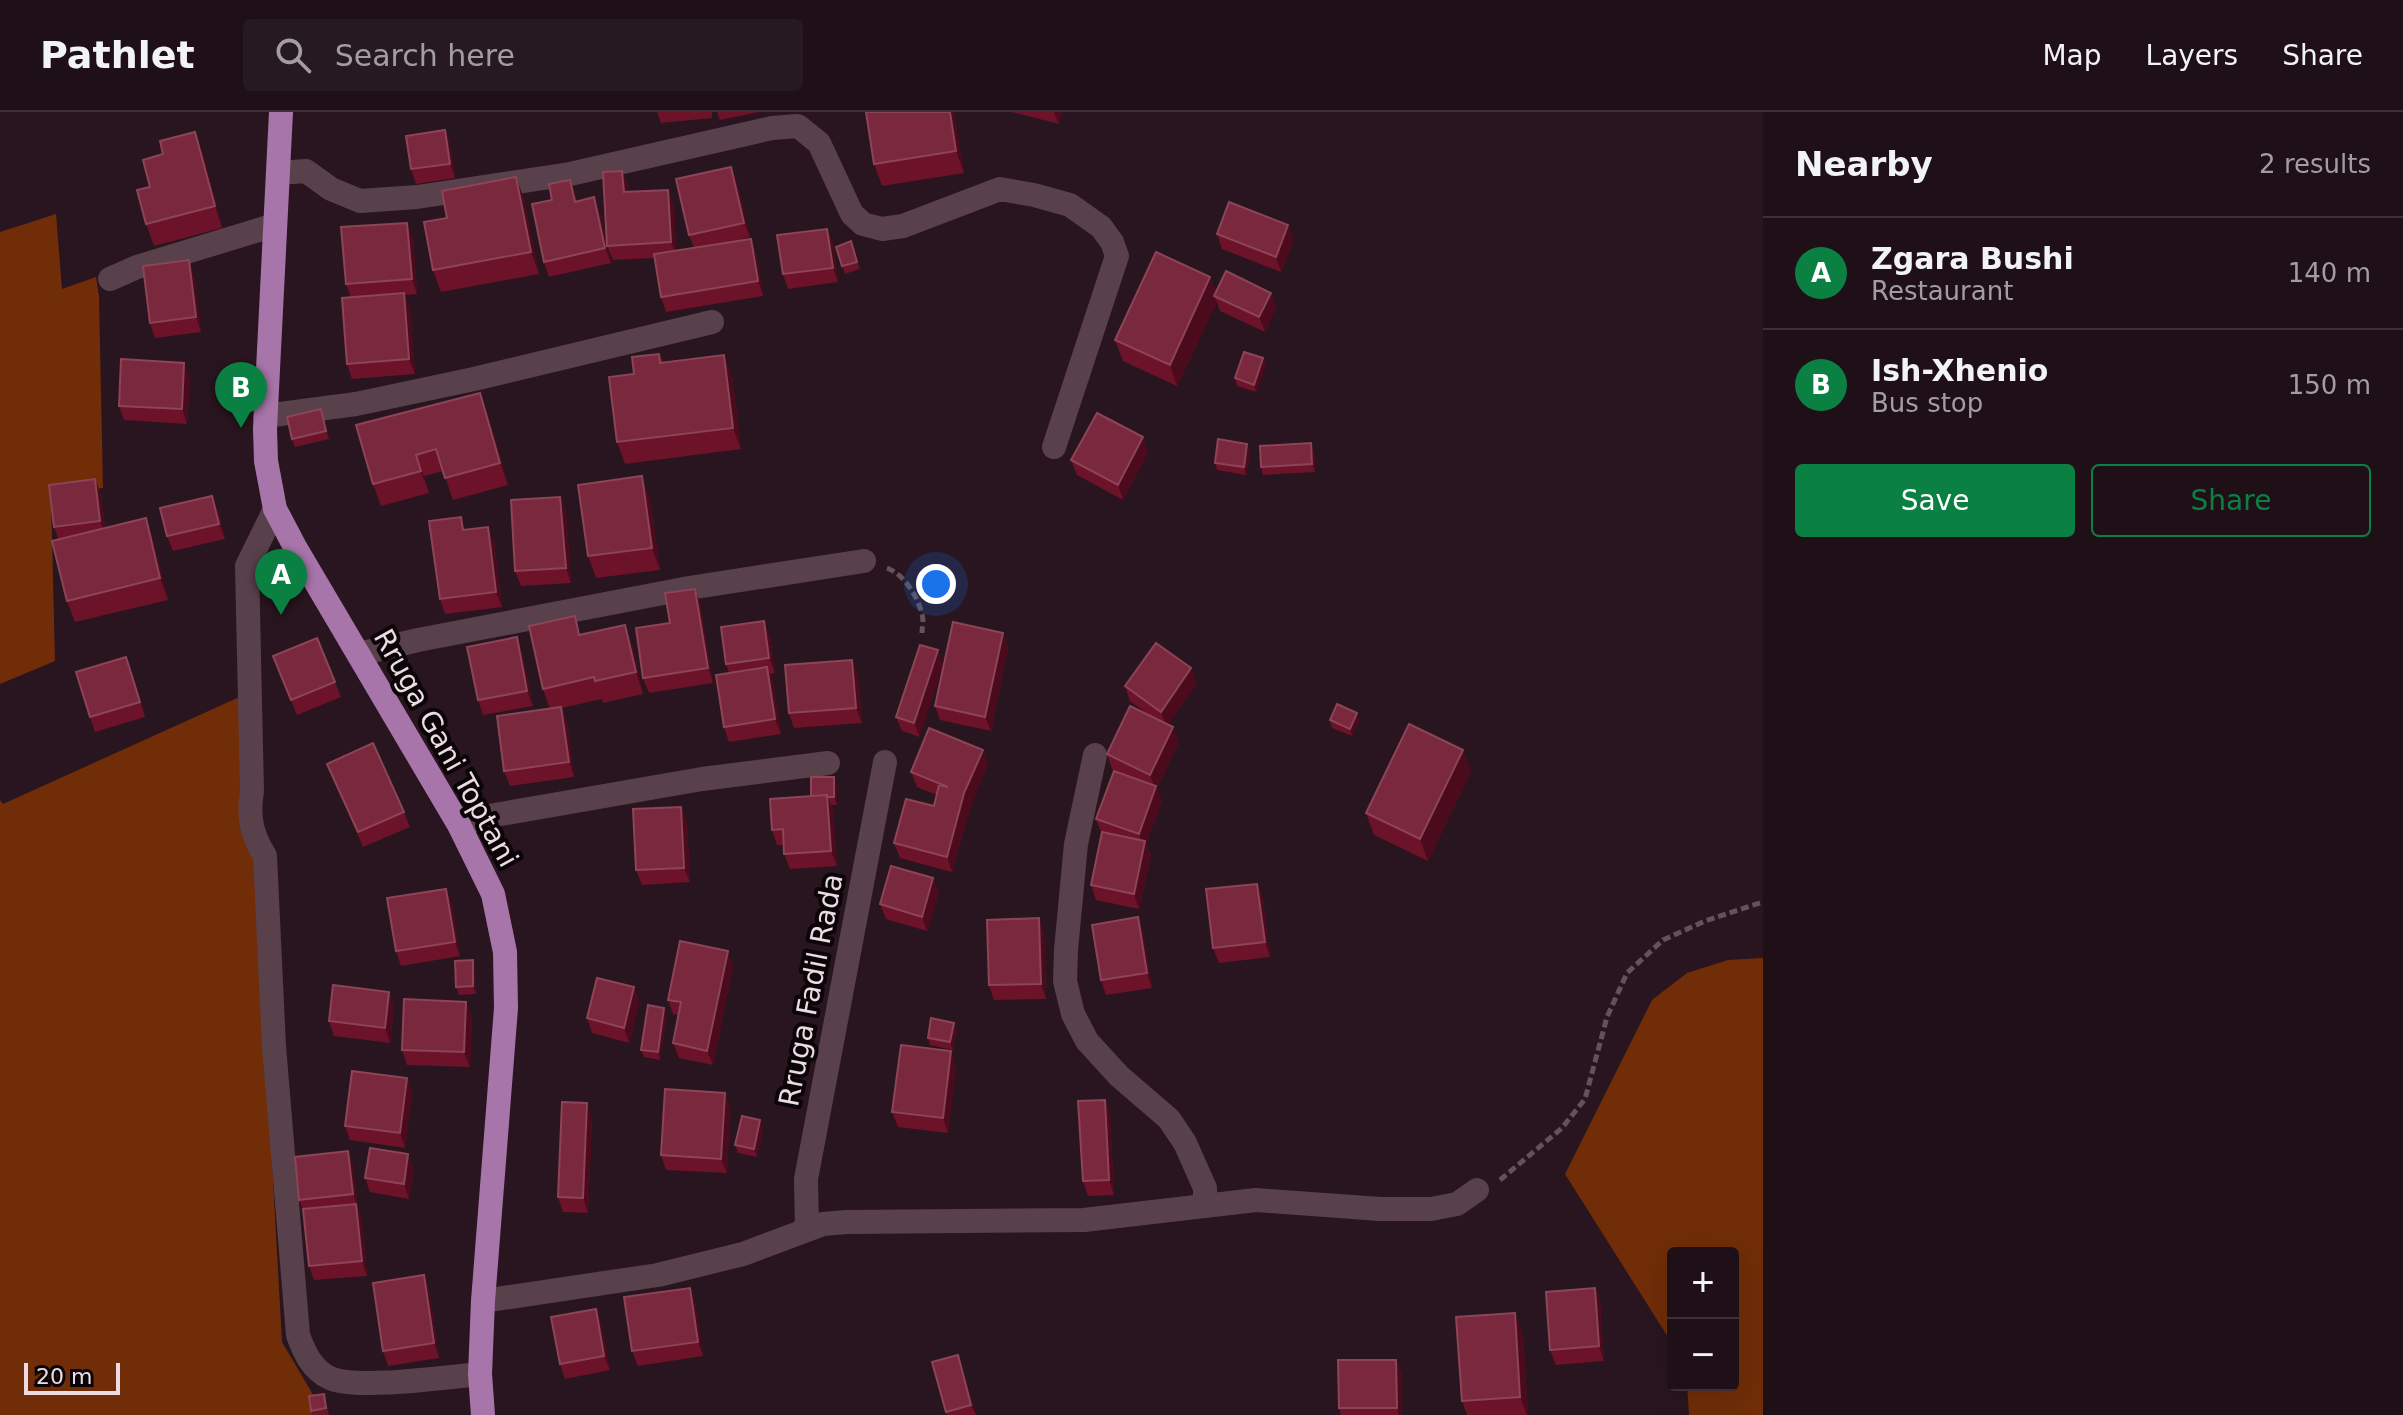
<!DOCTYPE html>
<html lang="en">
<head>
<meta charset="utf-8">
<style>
	:root { --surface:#1f1017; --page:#271920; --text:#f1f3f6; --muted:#a19da1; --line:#3c3036; --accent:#0b8043 }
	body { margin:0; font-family:"DejaVu Sans",sans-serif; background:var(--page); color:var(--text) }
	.controls { position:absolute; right:24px; bottom:24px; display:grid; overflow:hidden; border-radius:8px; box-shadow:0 8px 32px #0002 }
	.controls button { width:72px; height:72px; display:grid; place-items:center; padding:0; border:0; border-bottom:2px solid var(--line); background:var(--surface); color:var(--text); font:40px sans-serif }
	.scale { position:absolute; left:24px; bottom:20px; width:96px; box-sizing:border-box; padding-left:8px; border:4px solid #eadce2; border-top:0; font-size:22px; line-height:28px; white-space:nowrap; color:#eadce2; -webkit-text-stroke:6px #0c0508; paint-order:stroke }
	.you { position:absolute; left:936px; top:472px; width:28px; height:28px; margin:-20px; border:6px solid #fff; border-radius:50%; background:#1a73e8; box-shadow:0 0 0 12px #1a73e833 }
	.badge { display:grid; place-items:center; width:52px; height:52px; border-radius:50%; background:var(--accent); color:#fff; font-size:26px; font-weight:700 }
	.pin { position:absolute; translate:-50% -66px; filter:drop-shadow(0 2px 4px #0008) }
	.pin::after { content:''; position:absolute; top:42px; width:28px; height:24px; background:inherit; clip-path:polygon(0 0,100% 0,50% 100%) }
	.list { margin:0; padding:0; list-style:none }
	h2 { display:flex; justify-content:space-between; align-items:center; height:104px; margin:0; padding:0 32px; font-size:34px }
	h2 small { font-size:26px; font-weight:400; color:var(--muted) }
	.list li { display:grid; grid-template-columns:52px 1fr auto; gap:24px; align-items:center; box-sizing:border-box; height:112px; padding:0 32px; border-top:2px solid var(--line) }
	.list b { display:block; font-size:30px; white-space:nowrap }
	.list p { margin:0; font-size:26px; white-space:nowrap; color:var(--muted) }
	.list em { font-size:26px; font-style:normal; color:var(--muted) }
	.actions { display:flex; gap:16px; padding:24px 32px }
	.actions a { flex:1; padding:18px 0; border:2px solid var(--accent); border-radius:8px; text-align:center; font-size:28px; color:var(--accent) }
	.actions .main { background:var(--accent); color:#fff }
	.icon { flex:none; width:44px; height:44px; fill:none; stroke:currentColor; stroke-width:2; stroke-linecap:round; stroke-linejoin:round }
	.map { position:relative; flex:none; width:1763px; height:1303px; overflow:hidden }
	header { display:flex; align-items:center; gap:48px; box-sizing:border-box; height:112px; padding:0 40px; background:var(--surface); border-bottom:2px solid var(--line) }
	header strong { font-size:38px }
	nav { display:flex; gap:44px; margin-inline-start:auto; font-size:28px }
	.search { width:560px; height:72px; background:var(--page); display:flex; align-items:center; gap:20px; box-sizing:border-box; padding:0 28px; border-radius:8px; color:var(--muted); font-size:30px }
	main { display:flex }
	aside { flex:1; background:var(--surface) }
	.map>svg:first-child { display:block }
	.green { fill:#702d08 }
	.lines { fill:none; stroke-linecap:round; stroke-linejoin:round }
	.path { stroke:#64515a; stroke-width:5; stroke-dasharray:8 4; stroke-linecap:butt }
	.minor { stroke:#58414b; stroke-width:24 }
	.major { stroke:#a875aa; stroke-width:24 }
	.wall { fill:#6c1229 }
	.shaded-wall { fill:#4c0a1d }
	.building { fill:#7a283d; stroke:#8c4457; stroke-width:2 }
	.labels { text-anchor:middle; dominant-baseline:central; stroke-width:8; stroke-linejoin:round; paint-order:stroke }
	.street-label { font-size:28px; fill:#eadce2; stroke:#0c0508 }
</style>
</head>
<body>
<header>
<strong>Pathlet</strong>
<div class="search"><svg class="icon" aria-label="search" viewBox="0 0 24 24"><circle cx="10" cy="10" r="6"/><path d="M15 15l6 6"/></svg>Search here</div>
<nav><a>Map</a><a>Layers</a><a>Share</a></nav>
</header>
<main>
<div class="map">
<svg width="1763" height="1303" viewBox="0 0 1763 1303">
	<rect width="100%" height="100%" fill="#29151f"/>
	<path class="green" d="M56,102L62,177L96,165L99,184L103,376L51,384L55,549L0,572V120Z
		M246,582L282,1230L315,1286L317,1303H0V688L3,692Z
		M1763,846V1303H1689L1687,1273H1733V1141H1673V1233L1565,1062L1652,888L1687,861L1728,848Z"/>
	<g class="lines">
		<path class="path" d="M887,456C904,462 918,485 922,502C924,508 922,515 922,521
			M1500,1068L1562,1016L1585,987L1607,905L1627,861L1663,828L1705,809L1763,790"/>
		<path class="minor" d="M278,61L306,59L331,77L360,89L417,85L570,62L772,16L798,14L819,31L852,102L863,112L882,117L903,114L1000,77L1034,83L1070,93L1101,115L1112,130L1117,144L1054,335
			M110,167L137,155L275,113
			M265,304L356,292L474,267L712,210
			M275,397L247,454L252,679C248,704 251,722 265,744L274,934L298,1223C304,1240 312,1258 330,1266C357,1278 447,1265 480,1262
			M359,542L418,528L689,476L864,449
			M1095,643L1076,732L1066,838L1065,869L1073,902L1087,929L1119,964L1169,1007L1185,1031L1205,1076V1092
			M459,713L489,704L702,667L828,651
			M807,1117L806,1067L885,650
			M483,1189L658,1163L743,1142L823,1112L846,1110L1084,1108L1256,1088L1380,1097H1431L1457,1092L1477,1078"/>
		<path class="major" d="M281,0L265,317L266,349L275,397L295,435L459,713L493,782L505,840L506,896L483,1189L480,1262L483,1303"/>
	</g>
	<path class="wall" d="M657,0H712V6L661,11Z
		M717,0H759L720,8Z
		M954,0L964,61L882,74L874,52Z
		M1012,0H1062L1059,12Z
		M445,18L450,33L455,66L416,72L411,57Z
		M203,41L222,116L154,134L146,112L150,75Z
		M622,59L628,74V80L674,93L676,139L694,136L689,123L737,70L750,125L723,132L751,127L756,142L763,184L666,200L661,185L654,146L613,148L607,134Z
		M516,65L524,87L539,162L441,180L433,158L447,106Z
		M570,68L577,89L600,100L611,151L549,165L544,150Z
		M827,117L833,131L838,170L788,177L783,162Z
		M1217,122L1294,128L1281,160L1222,137Z
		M413,125L417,182L405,183L410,196L415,262L352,267L347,252L351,185L346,172Z
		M851,129L860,157L845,162L836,135Z
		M194,163L201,220L155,226L150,211Z
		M1210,165L1216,180L1271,181L1276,195L1265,220L1220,199L1217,190L1177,274L1123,249L1115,228Z
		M659,242L663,250L732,264L741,337L625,352L617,330Z
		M1263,246L1266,254L1256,280L1237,274L1235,266Z
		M190,265L187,312L124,308L119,294Z
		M480,281L488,303L508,373L453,388L443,359L424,364L429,381L381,394L373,372Z
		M321,297L329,327L295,335L292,327Z
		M1311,331L1314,338L1315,360L1263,363L1261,355Z
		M1148,340L1123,388L1077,363L1071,348Z
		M1250,340L1246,363L1217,358L1215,351Z
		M101,382L105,416L146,406L153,428L168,488L75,510L67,489L59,428L54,415Z
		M560,385L566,400L571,471L521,474L515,459Z
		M650,386L660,458L596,466L588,444Z
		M218,398L225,427L173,439L167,424Z
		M466,418L494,430L502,495L445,502L440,487Z
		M700,491L713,571L649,581L643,566L670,511Z
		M1003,521L1008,536L991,619L940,608L935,594Z
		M582,523L633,535L643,582L603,591L602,587L562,596L567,610L574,665L510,674L504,659L550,597L543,577Z
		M770,524L775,561L770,562L773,570L781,622L729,630L724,615L729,561L726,552Z
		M517,525L522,540L533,594L483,603L478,588Z
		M920,533V625L902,619L896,605Z
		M273,544L335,570L341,585L297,603Z
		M852,548L858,563L862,611L794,616L789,601Z
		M132,560L145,605L95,620L90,605Z
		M1197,571L1168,612L1179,630L1157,676L1162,689L1146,732L1151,744L1139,797L1096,788L1091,773L1102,722L1096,707L1121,661L1112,657L1107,642L1152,605L1130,589L1125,574Z
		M1330,608H1360L1352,624L1332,616Z
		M1463,638L1471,659L1428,749L1374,723L1366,701Z
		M327,652L404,700L410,715L363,735Z
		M988,652L970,696L952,760L900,746L894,731L934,694L937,683L917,675L911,660Z
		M834,665L837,673V693H831L833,698L837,754L790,757L784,742V733H777L772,718Z
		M687,710L690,770L642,773L636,758Z
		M933,766L939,781L927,819L886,807L880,792Z
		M1257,772L1263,786L1270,845L1219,851L1213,836Z
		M452,792L460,844L401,854L396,839Z
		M1138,805L1143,820L1152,876L1106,883L1101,868Z
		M1044,821L1046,887L994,888L989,873Z
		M473,848L475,856L476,882L459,883L456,875Z
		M733,854L713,953L679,946L673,931L679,903L673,902L668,888Z
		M634,875L639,890L629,931L592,921L587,906Z
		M389,880L394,895L390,931L334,924L329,909Z
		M466,890L472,905L470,955L407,953L402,938Z
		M667,903L660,948L644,945L641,938Z
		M954,911L957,918L953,938L930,933L928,926Z
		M956,954L948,1021L898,1015L892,1000Z
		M407,966L412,981L405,1036L350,1028L345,1014Z
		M1105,988L1110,1003L1114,1083L1088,1084L1083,1069Z
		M730,995L727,1061L666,1058L661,1043Z
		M592,1006L588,1101L563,1100L558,1085Z
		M763,1016L757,1045L738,1041L735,1033Z
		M348,1039L353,1054L358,1097L362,1107L367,1164L314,1168L309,1154L304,1100L299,1088Z
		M414,1057L409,1087L370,1080L365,1066Z
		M424,1163L429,1178L439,1246L388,1254L383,1239Z
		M1595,1176L1600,1191L1604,1249L1556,1253L1550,1238Z
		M695,1190L703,1244L638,1254L632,1239Z
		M596,1197L601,1212L610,1258L565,1267L560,1252Z
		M1523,1223L1528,1303H1467L1462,1289Z
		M958,1243L963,1258L976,1303H947L932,1250Z
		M1396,1248L1402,1263V1303H1341L1339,1296Z
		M324,1282L329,1303H312L311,1299Z"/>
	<path class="shaded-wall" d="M950,0H954L964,61L956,39Z
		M1054,0H1062L1059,12Z
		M445,18L450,33L455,66L450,52Z
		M195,20L203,41L222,116L215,94Z
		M731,55L737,70L750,125L744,111Z
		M622,59L628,74L629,95L624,80Z
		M516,65L524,87L539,162L531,140Z
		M668,78L674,93L677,145L671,130Z
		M594,85L600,100L611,151L605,136Z
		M407,111L413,125L417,182L412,167Z
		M1288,113L1294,128L1281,160L1276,145Z
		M827,117L833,131L838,170L833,156Z
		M751,127L756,142L763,184L758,169Z
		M189,148L194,163L201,220L196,205Z
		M1210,165L1218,186L1214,184L1217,190L1177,274L1170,253Z
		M404,181L410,196L415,262L409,247Z
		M1271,181L1276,195L1265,220L1259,205Z
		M724,243L732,264L741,337L733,316Z
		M1263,246L1266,254L1256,280L1254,273Z
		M184,251L190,265L187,312L182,297Z
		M480,281L488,303L508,373L500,351Z
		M1143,325L1148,340L1123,388L1118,373Z
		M1311,331L1314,338L1315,360L1312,352Z
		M1247,332L1250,340L1246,363L1244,355Z
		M416,343L424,364L429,381L421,359Z
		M642,364L650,386L660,458L652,436Z
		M95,367L101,382L106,424L100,409Z
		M212,384L218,398L225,427L219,412Z
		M560,385L566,400L571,471L566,456Z
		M146,406L153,428L168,488L160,466Z
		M488,415L494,430L502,495L496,480Z
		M695,477L700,491L713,571L708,556Z
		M764,509L770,524L775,561L769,546Z
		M625,513L633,535L643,582L636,560Z
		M1003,521L1008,536L991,619L985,605Z
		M517,525L522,540L533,594L527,579Z
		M938,538L943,553L920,625L914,611Z
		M852,548L858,563L862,611L856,596Z
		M767,555L773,570L781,622L775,607Z
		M1191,556L1197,571L1166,615L1161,600Z
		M561,595L567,610L574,665L569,650Z
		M1357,601L1360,608L1352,624L1350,617Z
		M1173,615L1179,630L1157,676L1162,689L1146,732L1151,744L1139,797L1134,782L1144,736L1139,722L1155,677L1150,663Z
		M983,638L988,652L970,696L952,760L947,745L964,681Z
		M1463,638L1471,659L1428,749L1420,727Z
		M834,665L837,673V693L834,685Z
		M827,683L833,698L837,754L831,739Z
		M681,695L687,710L690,770L684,756Z
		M933,766L939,781L927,819L922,805Z
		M1257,772L1263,786L1270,845L1265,830Z
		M446,777L452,792L460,844L455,830Z
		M1138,805L1143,820L1152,876L1147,861Z
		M1039,806L1044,821L1046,887L1041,872Z
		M728,839L733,854L713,953L707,939Z
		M473,848L475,856L476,882L473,874Z
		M634,875L639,890L629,931L624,916Z
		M389,880L394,895L390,931L385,916Z
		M466,890L472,905L470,955L464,940Z
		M664,896L667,903L660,948L658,940Z
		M954,911L957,918L953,938L950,930Z
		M951,939L956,954L948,1021L943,1006Z
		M407,966L412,981L405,1036L400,1021Z
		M725,981L730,995L727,1061L721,1047Z
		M1105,988L1110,1003L1114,1083L1109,1068Z
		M587,991L592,1006L588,1101L583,1086Z
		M760,1008L763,1016L757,1045L754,1037Z
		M348,1039L353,1054L358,1097L353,1082Z
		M408,1042L414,1057L409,1087L404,1072Z
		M356,1092L362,1107L367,1164L362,1149Z
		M424,1163L429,1178L439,1246L434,1231Z
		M690,1176L695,1190L703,1244L698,1230Z
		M1595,1176L1600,1191L1604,1249L1599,1234Z
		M596,1197L601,1212L610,1258L604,1244Z
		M1515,1201L1523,1223L1528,1303H1527L1520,1285Z
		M958,1243L963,1258L976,1303L971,1293Z
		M1396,1248L1402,1263V1303H1399L1397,1296Z"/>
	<path class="building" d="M866,0H950L956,39L874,52Z
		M445,18L450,52L411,57L406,24Z
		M195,20L215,94L146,112L137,78L150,75L143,48L163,42L160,29Z
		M731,55L744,111L689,123L676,67Z
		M622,59L624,80L668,78L671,130L607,134L603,60Z
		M516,65L531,140L433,158L424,110L447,106L442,79Z
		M570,68L575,90L594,85L605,136L544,150L532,92L552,88L549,72Z
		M1229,90L1288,113L1276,145L1217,122Z
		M407,111L412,167L346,172L341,115Z
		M827,117L833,156L783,162L777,123Z
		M751,127L758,169L661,185L654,142Z
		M851,129L857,150L842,154L836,135Z
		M1156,140L1210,165L1170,253L1115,228Z
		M189,148L196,205L150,211L143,154Z
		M1226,159L1271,181L1259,205L1214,184Z
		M404,181L409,247L347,252L342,186Z
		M1244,240L1263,246L1254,273L1235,266Z
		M659,242L660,251L724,243L733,316L617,330L609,265L634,262L632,245Z
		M121,247L184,251L182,297L119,294Z
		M480,281L500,351L445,366L436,337L416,343L421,359L373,372L356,313Z
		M321,297L326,319L292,327L287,305Z
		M1097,301L1143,325L1118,373L1071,348Z
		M1218,327L1247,332L1244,355L1215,351Z
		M1311,331L1312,352L1261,355L1260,334Z
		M642,364L652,436L588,444L578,373Z
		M95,367L100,409L54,415L49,373Z
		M212,384L219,412L167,424L160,396Z
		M560,385L566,456L515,459L511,388Z
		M461,405L463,418L488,415L496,480L440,487L429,409Z
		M146,406L160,466L67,489L52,429Z
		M695,477L708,556L643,566L636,516L670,511L665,481Z
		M575,504L579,523L625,513L636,560L595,569L594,565L543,577L529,514Z
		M764,509L769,546L726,552L721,515Z
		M953,510L1003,521L985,605L935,594Z
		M517,525L527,579L478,588L467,535Z
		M317,526L335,570L291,588L273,544Z
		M1156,531L1191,556L1161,600L1125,574Z
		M920,533L938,538L914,611L896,605Z
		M126,545L140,590L90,605L76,560Z
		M852,548L856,596L789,601L785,553Z
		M767,555L775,607L724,615L716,563Z
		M1337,592L1357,601L1350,617L1330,608Z
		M1130,594L1173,615L1150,663L1107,642Z
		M561,595L569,650L504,659L497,604Z
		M1409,612L1463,638L1420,727L1366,701Z
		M929,616L983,638L964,681L947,745L894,731L906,687L934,694L939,673L948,675L911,660Z
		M373,631L404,700L358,720L327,652Z
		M1114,659L1156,674L1139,722L1096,707Z
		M811,665H834V685H827V683L811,684Z
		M827,683L831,739L784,742L783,717L772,718L770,687Z
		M681,695L684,756L636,758L633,697Z
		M1102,720L1145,729L1134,782L1091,773Z
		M891,754L933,766L922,805L880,792Z
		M1257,772L1265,830L1213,836L1206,777Z
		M446,777L455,830L396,839L387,786Z
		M1138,805L1147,861L1101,868L1092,813Z
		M1039,806L1041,872L989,873L987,808Z
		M680,829L728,839L707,939L673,931L681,890L668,888Z
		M473,848V874L456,875L455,849Z
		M597,866L634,875L624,916L587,906Z
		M333,873L389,880L385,916L329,909Z
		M404,887L466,890L464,940L402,938Z
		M648,893L664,896L658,940L641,938Z
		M931,906L954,911L950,930L928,926Z
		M901,933L951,939L943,1006L892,1000Z
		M352,959L407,966L400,1021L345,1014Z
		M665,977L725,981L721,1047L661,1043Z
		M1105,988L1109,1068L1083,1069L1078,989Z
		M562,990L587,991L583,1086L558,1085Z
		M742,1004L760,1008L754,1037L735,1033Z
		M370,1036L408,1042L404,1072L365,1066Z
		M348,1039L353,1082L299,1088L295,1045Z
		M356,1092L362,1149L309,1154L303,1097Z
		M424,1163L434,1231L383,1239L373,1171Z
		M690,1176L698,1230L632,1239L624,1185Z
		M1595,1176L1599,1234L1550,1238L1546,1180Z
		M596,1197L604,1244L560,1252L551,1205Z
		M1515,1201L1520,1285L1462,1289L1456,1205Z
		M958,1243L971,1293L946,1300L932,1250Z
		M1338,1248H1396L1397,1296H1339Z
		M324,1282L326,1296L311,1299L309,1284Z"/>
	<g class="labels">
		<g class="street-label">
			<text transform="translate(446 636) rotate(61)">Rruga Gani Toptani</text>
			<text transform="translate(811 878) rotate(-79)">Rruga Fadil Rada</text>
		</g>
	</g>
</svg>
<div class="controls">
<button>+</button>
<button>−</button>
</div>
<div class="scale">20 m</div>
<div class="you"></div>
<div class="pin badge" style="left:281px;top:503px">A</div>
<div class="pin badge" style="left:241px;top:316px">B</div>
</div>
<aside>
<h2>Nearby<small>2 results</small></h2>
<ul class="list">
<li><span class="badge">A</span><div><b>Zgara Bushi</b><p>Restaurant</p></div><em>140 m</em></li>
<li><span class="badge">B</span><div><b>Ish-Xhenio</b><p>Bus stop</p></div><em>150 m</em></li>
</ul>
<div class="actions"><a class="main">Save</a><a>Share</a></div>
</aside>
</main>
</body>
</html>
